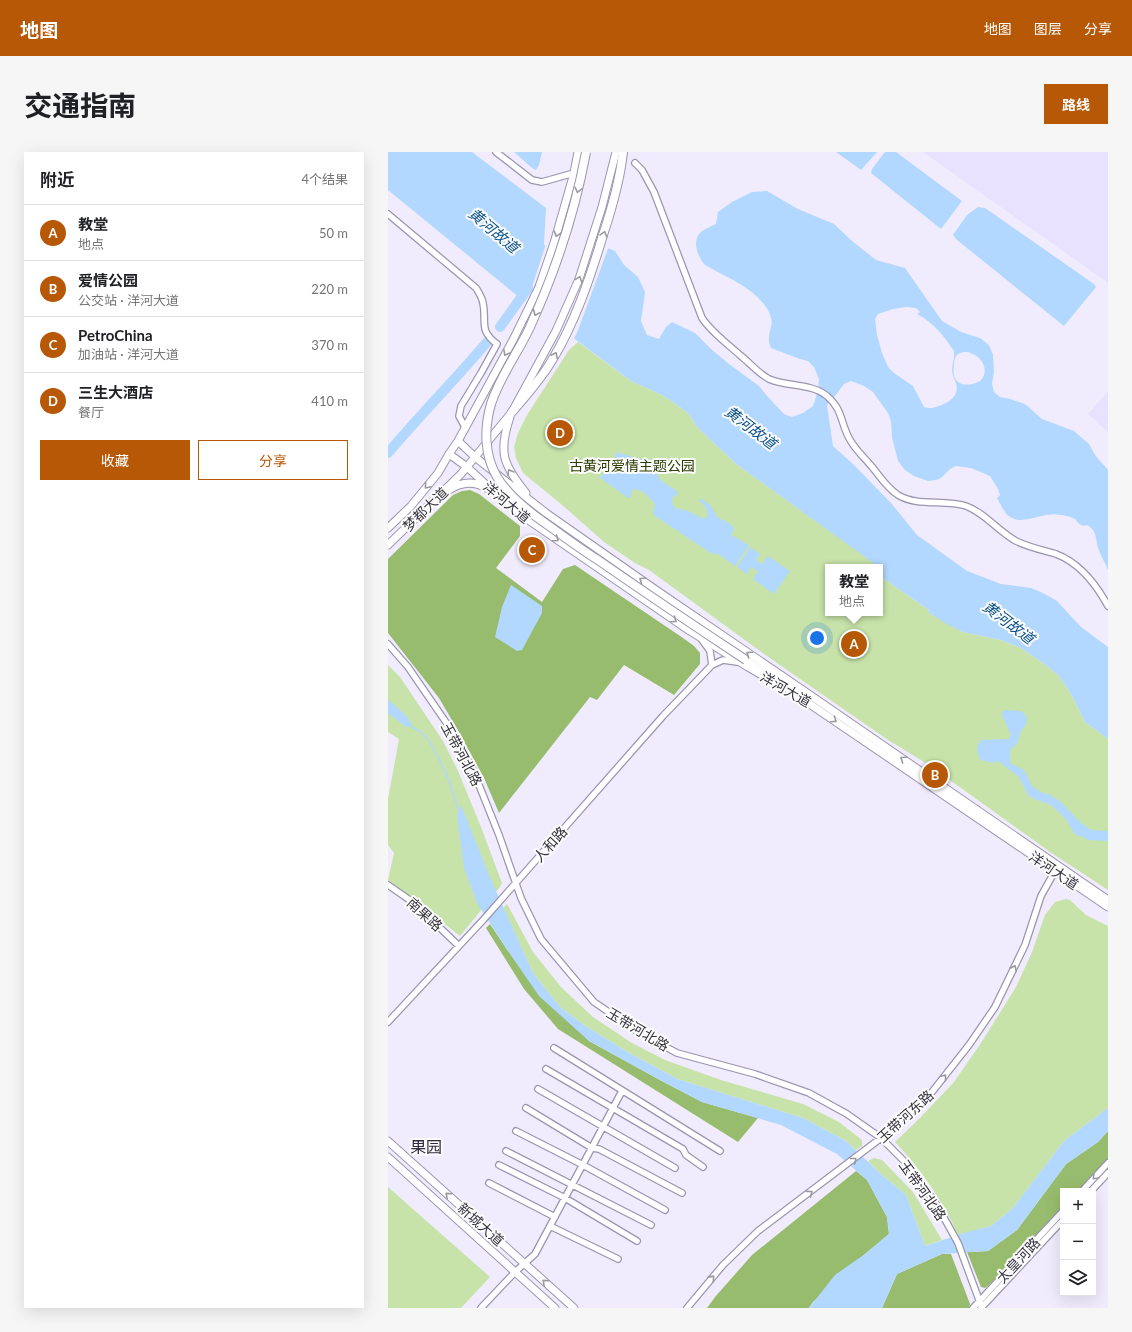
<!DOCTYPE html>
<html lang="zh">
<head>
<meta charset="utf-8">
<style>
	:root { --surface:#fff; --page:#f6f6f6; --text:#202124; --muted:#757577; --line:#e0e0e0; --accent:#b65806 }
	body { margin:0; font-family:Lato,"Noto Sans SC",sans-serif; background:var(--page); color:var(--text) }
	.controls { position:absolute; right:12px; bottom:12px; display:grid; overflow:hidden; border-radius:0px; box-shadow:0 4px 16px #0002 }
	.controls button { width:36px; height:36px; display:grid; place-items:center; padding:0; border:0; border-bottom:1px solid var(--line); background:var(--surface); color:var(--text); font:20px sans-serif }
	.you { position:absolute; left:429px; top:486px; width:14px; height:14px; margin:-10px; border:3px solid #fff; border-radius:50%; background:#1a73e8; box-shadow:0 0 0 6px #1a73e833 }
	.badge { display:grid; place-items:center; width:26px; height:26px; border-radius:50%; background:var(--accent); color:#fff; font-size:13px; font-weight:700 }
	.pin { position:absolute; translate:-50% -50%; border:2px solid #fff; box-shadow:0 1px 4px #0006 }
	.popup { position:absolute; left:437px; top:412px; width:58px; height:52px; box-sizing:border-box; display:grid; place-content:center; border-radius:0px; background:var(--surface); filter:drop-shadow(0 1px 3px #0005); font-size:13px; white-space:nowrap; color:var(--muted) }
	.popup b { font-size:15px; color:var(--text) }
	.popup::after { content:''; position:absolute; left:50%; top:100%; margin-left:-8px; border:8px solid transparent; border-top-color:var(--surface) }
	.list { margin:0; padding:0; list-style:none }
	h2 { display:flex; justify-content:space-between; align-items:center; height:52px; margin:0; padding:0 16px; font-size:17px }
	h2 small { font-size:13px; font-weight:400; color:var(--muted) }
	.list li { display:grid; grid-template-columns:26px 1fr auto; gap:12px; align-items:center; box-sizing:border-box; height:56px; padding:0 16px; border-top:1px solid var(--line) }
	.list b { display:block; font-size:15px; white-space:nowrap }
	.list p { margin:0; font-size:13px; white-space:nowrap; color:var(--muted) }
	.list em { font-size:13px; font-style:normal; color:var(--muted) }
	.actions { display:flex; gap:8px; padding:12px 16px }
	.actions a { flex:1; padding:9px 0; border:1px solid var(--accent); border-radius:0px; text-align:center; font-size:14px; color:var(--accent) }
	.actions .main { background:var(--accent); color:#fff }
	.icon { flex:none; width:22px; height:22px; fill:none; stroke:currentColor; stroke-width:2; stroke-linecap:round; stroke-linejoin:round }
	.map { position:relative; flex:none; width:720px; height:1156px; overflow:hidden; border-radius:0px }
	header { display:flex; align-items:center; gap:24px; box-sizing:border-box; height:56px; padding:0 20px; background:var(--accent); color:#fff }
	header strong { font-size:19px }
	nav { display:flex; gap:22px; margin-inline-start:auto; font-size:14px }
	.intro { display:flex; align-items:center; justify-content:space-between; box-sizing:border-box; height:96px; padding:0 24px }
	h1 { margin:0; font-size:28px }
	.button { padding:10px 18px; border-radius:0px; background:var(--accent); color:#fff; font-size:14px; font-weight:700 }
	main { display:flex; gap:24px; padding:0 24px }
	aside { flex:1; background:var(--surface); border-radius:0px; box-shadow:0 4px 16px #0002 }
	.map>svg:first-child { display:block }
	.built { fill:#e8e2ff }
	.green { fill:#c7e3a9 }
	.forest { fill:#98bc6d }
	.water { fill:#b2d8ff; fill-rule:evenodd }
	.pier { fill:#f0ecfd }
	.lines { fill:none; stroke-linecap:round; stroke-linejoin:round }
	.stream { stroke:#b2d8ff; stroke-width:1.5 }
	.river { stroke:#b2d8ff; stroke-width:10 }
	.minor-casing { stroke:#9b95af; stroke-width:8 }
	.major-casing { stroke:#9b95af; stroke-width:9 }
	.highway-casing { stroke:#9b95af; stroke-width:10 }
	.minor { stroke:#fff; stroke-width:5.5 }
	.major { stroke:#fff; stroke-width:7 }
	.highway { stroke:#fff; stroke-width:8 }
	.highway-bridge-casing { stroke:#9b95af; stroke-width:10; stroke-linecap:butt }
	.highway-bridge { stroke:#fff; stroke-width:8 }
	.oneway { stroke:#9a999e }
	.labels { text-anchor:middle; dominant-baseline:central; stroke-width:4; stroke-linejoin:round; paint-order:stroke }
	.park-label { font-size:14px; fill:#283e02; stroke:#fcfcfc }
	.street-label { font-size:14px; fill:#36333e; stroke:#fcfcfc }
	.water-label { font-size:15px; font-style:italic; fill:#0c538c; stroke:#fcfcfc }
	.quarter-label { font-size:16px; fill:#2f2a3f; stroke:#fcfcfc }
</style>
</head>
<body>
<header>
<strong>地图</strong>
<nav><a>地图</a><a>图层</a><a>分享</a></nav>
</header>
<div class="intro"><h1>交通指南</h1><a class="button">路线</a></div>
<main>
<aside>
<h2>附近<small>4个结果</small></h2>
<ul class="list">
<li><span class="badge">A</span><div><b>教堂</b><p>地点</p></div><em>50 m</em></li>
<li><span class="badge">B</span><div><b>爱情公园</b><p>公交站 · 洋河大道</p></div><em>220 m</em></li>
<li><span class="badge">C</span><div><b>PetroChina</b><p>加油站 · 洋河大道</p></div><em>370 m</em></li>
<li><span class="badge">D</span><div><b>三生大酒店</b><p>餐厅</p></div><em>410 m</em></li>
</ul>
<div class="actions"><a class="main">收藏</a><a>分享</a></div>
</aside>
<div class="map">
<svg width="720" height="1156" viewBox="0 0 720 1156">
	<rect width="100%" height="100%" fill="#f0ecfd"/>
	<path class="built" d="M535,0H720V131Z
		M720,239V280L700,262Z"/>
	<path class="green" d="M190,190L243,229L274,243L289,253L300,261L310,276L347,311L489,413L488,415H440V461H492V424L541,458L540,459L575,480L613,488L633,496L655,511L670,523L682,540L697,570L720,587V738L662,700L541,613L500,588L376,502L261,418L247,411L216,390L173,352L135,321L128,306L126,295L130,281L139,263L181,198Z
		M0,513L12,525L55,589L70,619L93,675L114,731L112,735L72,784L0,728L6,701L0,693V647L11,587L0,580Z
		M678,747L682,748L698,763L720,774V956L676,989L625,1056L603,1074L570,1083C554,1047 534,1019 507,990L532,966L566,930L593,891L628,835L644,800L657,763L667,750Z
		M119,752L145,800L173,835L205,865L244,891L277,908L333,928L415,952L451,970L474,988V994L468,998L458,989L415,966L289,927L236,898L196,873L173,856L145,821L115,756Z
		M486,1006L494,1008L525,1040L554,1088L537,1094L518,1043L494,1023L480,1009Z
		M0,1035L102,1125L73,1156H0Z"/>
	<path class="forest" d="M82,338L91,342L132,374V384L108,416L154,450L175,417L187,413L295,486L306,494L312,501V512L286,543L236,513L209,548L202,545L111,661L96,626L72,582L51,546L0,481V407L65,343L74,339Z
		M102,772L120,799L201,889L272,928L314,950L370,966L350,990L170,877L136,837L98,776Z
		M720,979V1008L691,1039H675V1056L601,1133L597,1136L593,1135L579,1100L600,1099L629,1078L678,1012L710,990Z
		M468,1019L479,1028L499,1065L501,1082L477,1102L425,1150L421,1156H319L327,1145L364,1103Z
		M554,1102H563L582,1152L581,1156H494L509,1122Z"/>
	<path class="water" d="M0,0H84L158,56L156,92L176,115L206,91L227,99L236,113L250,125L257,140L253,169L259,183L271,187L278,175L284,170L307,181L323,197L341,212L371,234L379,244L396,262L404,265L415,261L425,254L430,239L431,227L426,215L420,209L412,207L383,196C377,183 386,176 383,166C382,161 379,156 376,152C359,132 339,126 317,113C310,105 303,89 313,80C317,77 323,74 328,72L330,60L344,50L364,40L379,39L410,57L446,72L464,89L488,108L517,116L554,169L573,180L592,186L601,193L605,203L606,220L604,232L606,240L612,245L622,247L637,252L654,267L686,279L701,292L707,303L720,318V418C717,410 711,401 709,392C708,384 707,377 699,373C692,375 691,371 687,367C683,365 676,363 672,363C656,359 634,375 621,364C618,363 617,359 615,357C613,353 611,350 609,346L612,343L610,337L602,324L583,316L568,314L562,317L553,326L548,328L540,329L526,324L517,318L510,309L504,285L503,269L500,261L485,240L476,234L463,229L456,232L447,244L441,248L439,254L445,294L467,314L503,351L529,383L579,419L613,432L643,436L655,441L669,449L693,475L720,495V587L697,570L682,540L670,523L655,511L633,496L613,488L575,480L557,471L540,460L541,458L492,424V415H488V413L347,311L310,276L300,261L289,253L274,243L243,229L132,146L0,38ZM518,155L528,156L532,160L529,162C546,171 556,184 566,199C567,206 564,212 564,218C564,223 566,226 568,231C572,244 561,250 551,254C545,256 542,257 536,255L525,234L506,221L500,215L494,201L489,183L487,167L490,162L505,157ZM580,200C584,202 588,203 591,206C599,213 599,227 588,231C572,236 563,229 566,213C566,210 567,206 568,204C571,200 576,200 580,200Z
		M126,0H154L151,13L148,18L144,16Z
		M448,0H489L473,18Z
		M497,0H508L574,49L553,77L483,21L484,17Z
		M590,55L597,56L706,132L708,135L676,174L569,88L565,83L579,63Z
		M228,300L263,310L272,328L289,339L290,342L284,346L285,353L287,356L300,359L316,367L320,364L319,359L317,354L311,348L312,346L322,353L330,366C336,368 344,371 346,377L343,383L361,393L347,414L329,401L328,403L325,401L324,402L267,364L265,361L267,352C261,345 254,336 244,338L242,346H240L211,325C221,318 226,312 228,300Z
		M362,395L372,402L368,408L374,412L380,404L402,419L386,442L365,427L370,419L363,415L359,422L349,415Z
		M123,433L154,454V461L134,498L129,499L107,485L114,455Z
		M0,548C9,556 22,564 25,576L17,574L0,561Z
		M619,558L633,559L636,561L639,565L638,572L633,579L629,592L622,598V611L636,618L644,634L653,640L662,643L673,650L692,670L703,678L720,679V689L701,688L687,682L677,666L663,653L646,647L640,643L631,625L610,609L605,611L593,608C589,602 587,594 593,588L620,587L623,583L614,563V560Z
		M73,653L103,728L145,821L173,856L196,873L236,898L289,927L415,966L458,989L494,1023L518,1043L537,1094L579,1080L603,1074L625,1056L676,989L720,956V979L710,990L678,1012L629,1078L600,1099L554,1102L509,1122L494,1156H421L447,1123L477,1102L501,1082L499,1065L479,1028L449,1002L393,973L314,950L272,928L201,889L151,844L120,799L89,751L76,716L69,663Z"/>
	<path class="pier" d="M193,81L207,89L221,94L189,181L185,188L136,151L143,138L158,92L175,111L184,87Z"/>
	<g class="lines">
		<path class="stream" d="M25,576L32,579L40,587L46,598L60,626L71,659"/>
		<path class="river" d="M112,175L140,136
			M0,301C32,263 67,228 99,190"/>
		<defs>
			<path id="minor" d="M108,0L144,28L154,30L186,21
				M247,11L254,18L266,40L314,166C324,181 340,192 353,204C362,211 371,222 381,227C399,235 423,231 439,244C455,258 452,269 461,286C467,298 477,306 485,316C493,326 499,336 510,343C530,355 556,347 578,354C597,361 610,379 628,389C640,395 654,398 668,402C692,411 708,432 720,454
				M0,62L88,136C91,141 94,145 95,151C99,169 90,178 109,192L93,221L73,254L71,264L77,275
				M314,488L322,499L324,513L335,508L349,510
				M0,492L20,515L64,579L85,618L111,683L133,746L153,787L206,850L250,880L289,901L367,922L421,941L459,962L493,986L521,1014L549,1053L570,1091L594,1156
				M0,733L26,751L71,794
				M0,870L96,767L275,564L324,513
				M166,896L332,999
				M158,917L295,997L298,1003L315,1015
				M150,937L287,1016
				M138,956L204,996L211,997L294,1041
				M128,979L195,1013L277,1058
				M118,999L263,1073
				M111,1013L177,1046L249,1089
				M101,1031L167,1065
				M694,1039L720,1011
				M703,1039L720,1021
				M162,1074L230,1107
				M93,1156L127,1120L147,1102L234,939
				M299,1156L335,1113L370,1079L493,986L544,940L581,893L607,855L637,793L653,744L667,719
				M585,1156L675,1059
				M593,1156L675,1068"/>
			<path id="major" d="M122,265C110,300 115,313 138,341
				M70,289L87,305L158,361L268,438L403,530L720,748
				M61,302L79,315L105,339L142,369L302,479L360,515L379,526
				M61,338C73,330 86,329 98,336
				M0,376L23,354L50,321L61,302L70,289L125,188L151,135L166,91L186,21L190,0
				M0,393L73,322L124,260L168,179L191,127L214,55L228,0
				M410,544L720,755
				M0,989L186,1156
				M0,1005L167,1156"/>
			<path id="highway" d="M124,260C138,244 152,228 163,210C187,171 202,126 215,83C224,56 232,28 235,0
				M358,508L414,546"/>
		</defs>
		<use href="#minor" class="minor-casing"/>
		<use href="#major" class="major-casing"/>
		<use href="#highway" class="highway-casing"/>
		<use href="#minor" class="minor"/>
		<use href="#major" class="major"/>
		<use href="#highway" class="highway"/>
		<defs>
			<path id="highway-bridge" d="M198,0C187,60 167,120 142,175C130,201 112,224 103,252C96,276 96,303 109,325C122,346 144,362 164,376C179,387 194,398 210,408C259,442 308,475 358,508"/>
		</defs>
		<use href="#highway-bridge" class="highway-bridge-casing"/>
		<use href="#highway-bridge" class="highway-bridge"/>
	</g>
	<defs><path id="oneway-chevron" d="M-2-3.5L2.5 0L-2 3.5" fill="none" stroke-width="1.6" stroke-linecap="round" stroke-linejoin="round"/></defs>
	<g class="oneway">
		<use href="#oneway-chevron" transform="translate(190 38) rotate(104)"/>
		<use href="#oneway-chevron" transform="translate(169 82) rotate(106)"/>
		<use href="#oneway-chevron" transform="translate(216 82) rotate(-73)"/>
		<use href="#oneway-chevron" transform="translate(191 127) rotate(-70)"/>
		<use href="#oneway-chevron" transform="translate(148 161) rotate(114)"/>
		<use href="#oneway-chevron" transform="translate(118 201) rotate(119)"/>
		<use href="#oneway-chevron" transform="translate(167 203) rotate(-63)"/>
		<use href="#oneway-chevron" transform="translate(122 320) rotate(-120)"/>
		<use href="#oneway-chevron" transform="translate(39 334) rotate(130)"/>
		<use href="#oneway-chevron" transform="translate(168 387) rotate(35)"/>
		<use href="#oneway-chevron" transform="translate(254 428) rotate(-145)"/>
		<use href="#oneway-chevron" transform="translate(286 468) rotate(34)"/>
		<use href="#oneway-chevron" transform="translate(361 502) rotate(-146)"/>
		<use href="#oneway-chevron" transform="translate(446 568) rotate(34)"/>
		<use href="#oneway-chevron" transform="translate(515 607) rotate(-145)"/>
		<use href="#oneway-chevron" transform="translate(626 816) rotate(-64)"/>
		<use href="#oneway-chevron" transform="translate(556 925) rotate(-52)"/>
		<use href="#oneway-chevron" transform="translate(466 1008) rotate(-39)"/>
		<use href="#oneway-chevron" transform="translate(707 1025) rotate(133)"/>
		<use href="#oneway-chevron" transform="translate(422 1041) rotate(-37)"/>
		<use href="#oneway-chevron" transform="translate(60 1043) rotate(-138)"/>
		<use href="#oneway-chevron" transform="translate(324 1126) rotate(-48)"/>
		<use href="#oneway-chevron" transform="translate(157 1130) rotate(-138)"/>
	</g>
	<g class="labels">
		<g class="park-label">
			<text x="244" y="313">古黄河爱情主题公园</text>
		</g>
		<g class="street-label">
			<text transform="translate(119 350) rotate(40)">洋河大道</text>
			<text transform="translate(37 357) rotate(-44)">梦都大道</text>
			<text transform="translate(398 537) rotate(30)">洋河大道</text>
			<text transform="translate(74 602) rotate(62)">玉带河北路</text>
			<text transform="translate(162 692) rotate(-48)">人和路</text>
			<text transform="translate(666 718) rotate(34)">洋河大道</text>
			<text transform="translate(37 762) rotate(42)">南果路</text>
			<text transform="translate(250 877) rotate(31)">玉带河北路</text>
			<text transform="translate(517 964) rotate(-42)">玉带河东路</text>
			<text transform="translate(535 1038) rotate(55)">玉带河北路</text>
			<text transform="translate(93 1072) rotate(42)">新城大道</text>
			<text transform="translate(630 1108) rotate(-47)">太皇河路</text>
		</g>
		<g class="water-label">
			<text transform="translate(106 78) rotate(40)">黄河故道</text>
			<text transform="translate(363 275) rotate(37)">黄河故道</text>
			<text transform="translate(621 470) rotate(37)">黄河故道</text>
		</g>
		<g class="quarter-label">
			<text x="38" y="994">果园</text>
		</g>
	</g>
</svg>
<div class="controls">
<button>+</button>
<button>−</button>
<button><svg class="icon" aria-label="layers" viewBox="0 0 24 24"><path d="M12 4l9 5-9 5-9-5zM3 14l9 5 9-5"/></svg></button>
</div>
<div class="you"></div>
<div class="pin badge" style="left:466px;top:492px">A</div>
<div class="popup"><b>教堂</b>地点</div>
<div class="pin badge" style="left:547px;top:623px">B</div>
<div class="pin badge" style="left:144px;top:398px">C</div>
<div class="pin badge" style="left:172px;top:281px">D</div>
</div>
</main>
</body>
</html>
